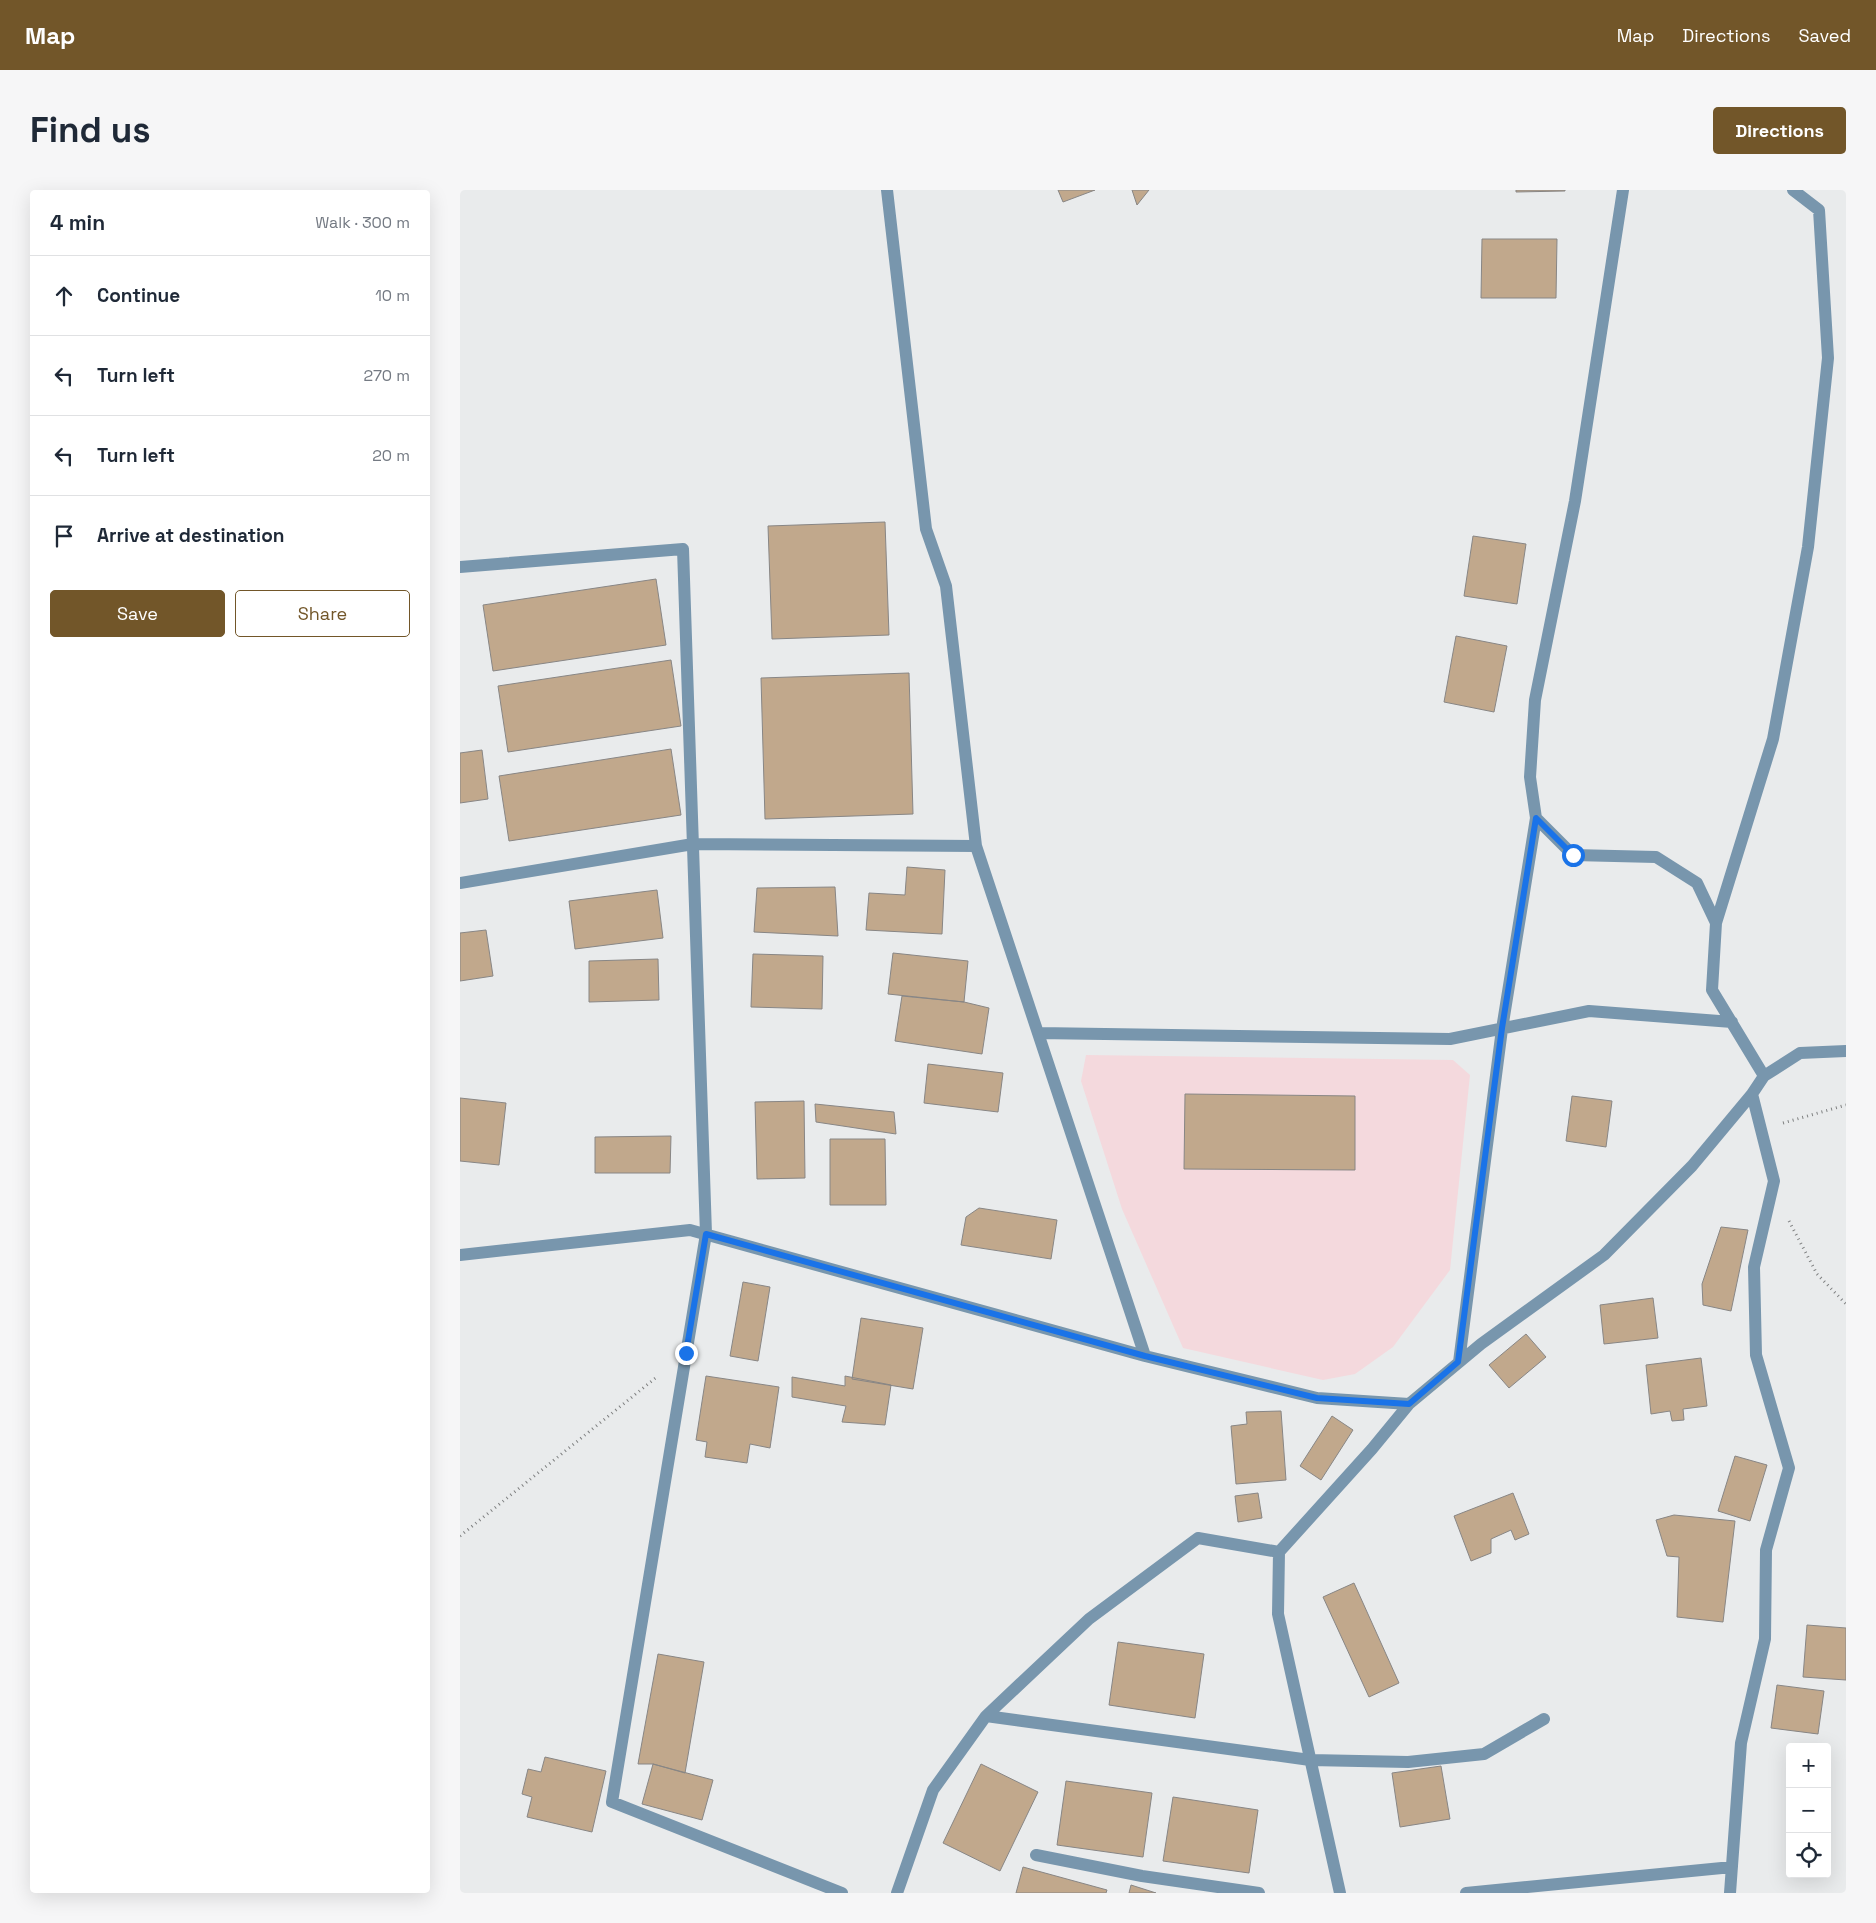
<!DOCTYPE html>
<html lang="en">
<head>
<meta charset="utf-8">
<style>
	:root { --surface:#fff; --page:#f6f6f7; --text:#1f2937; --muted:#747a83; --line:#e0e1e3; --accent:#725629 }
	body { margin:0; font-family:"Space Grotesk",sans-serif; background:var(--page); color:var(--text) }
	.controls { position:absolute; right:15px; bottom:15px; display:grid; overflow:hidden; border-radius:5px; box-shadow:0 5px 20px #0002 }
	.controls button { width:45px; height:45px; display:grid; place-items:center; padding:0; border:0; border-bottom:1px solid var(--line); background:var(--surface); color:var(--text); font:25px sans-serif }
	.stop { position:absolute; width:15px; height:15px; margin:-11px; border:4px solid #1a73e8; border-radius:50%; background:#fff }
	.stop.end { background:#1a73e8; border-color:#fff; box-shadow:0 1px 5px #0008 }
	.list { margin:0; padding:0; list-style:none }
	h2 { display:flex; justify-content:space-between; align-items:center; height:65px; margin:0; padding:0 20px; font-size:21px }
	h2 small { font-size:16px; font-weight:400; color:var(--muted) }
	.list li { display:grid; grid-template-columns:32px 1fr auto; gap:15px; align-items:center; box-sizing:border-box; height:80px; padding:0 20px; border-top:1px solid var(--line) }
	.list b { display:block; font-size:19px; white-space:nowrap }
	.list em { font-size:16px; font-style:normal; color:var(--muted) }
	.actions { display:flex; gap:10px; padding:15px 20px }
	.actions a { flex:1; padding:11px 0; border:1px solid var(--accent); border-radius:5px; text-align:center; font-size:18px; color:var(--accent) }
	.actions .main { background:var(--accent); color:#fff }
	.icon { flex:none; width:28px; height:28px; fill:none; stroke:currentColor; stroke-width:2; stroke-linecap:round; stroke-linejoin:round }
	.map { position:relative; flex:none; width:1386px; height:1703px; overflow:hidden; border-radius:5px }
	header { display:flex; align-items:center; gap:30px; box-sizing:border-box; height:70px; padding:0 25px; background:var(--accent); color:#fff }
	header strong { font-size:24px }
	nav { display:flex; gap:28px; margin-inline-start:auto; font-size:18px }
	.intro { display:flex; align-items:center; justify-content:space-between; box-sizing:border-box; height:120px; padding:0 30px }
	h1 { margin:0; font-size:35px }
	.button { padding:12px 22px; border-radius:5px; background:var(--accent); color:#fff; font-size:18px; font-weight:700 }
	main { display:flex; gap:30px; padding:0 30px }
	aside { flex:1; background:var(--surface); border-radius:5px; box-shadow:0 5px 20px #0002 }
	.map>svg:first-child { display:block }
	.education { fill:#f4d9dd }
	.building { fill:#c1a88c; stroke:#888685 }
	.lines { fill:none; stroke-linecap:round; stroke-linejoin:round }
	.path { stroke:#7f8081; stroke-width:3; stroke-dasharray:1 4; stroke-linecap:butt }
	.street { stroke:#7896ad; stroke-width:12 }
	.route { stroke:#1a73e8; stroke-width:6 }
</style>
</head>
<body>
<header>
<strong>Map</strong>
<nav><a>Map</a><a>Directions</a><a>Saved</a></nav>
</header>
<div class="intro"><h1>Find us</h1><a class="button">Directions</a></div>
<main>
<aside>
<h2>4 min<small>Walk · 300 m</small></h2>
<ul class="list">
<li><svg class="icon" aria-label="ahead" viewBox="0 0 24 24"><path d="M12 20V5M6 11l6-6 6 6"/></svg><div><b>Continue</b></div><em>10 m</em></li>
<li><svg class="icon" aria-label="left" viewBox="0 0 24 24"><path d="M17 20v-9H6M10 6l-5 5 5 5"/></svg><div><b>Turn left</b></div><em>270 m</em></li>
<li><svg class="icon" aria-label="left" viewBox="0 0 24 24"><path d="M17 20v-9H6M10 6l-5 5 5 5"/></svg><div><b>Turn left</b></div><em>20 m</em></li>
<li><svg class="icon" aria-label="arrive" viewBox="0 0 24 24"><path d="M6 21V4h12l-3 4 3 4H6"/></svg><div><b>Arrive at destination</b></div></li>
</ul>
<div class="actions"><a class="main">Save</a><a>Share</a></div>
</aside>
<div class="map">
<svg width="1386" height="1703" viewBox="0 0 1386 1703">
	<rect width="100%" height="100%" fill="#e9ebec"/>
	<path class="education" d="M626,865L993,870L1010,885L990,1080L933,1157L895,1184L863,1190L723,1158L662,1019L621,891Z"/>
	<path class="building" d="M598,0H635L603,12Z
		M672,0H689L677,15Z
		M1056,0H1105V1L1056,2Z
		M1022,49H1097L1096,108H1021Z
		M425,332L429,445L312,449L308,336Z
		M1013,346L1066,354L1057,414L1004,406Z
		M196,389L206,455L33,481L23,415Z
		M996,446L1047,456L1034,522L984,512Z
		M211,470L221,536L48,562L38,496Z
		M449,483L453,624L305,629L301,488Z
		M211,559L221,625L49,651L39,586Z
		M22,560L28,609L0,613V563Z
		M447,677L485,680L482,744L406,740L409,703L445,705Z
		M375,697L378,746L294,742L297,698Z
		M197,700L203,748L115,759L109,711Z
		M26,740L33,786L0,791V743Z
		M433,763L508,771L504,812L428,804Z
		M293,764L363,766L362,819L291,817Z
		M198,769L199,810L129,812V771Z
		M442,806L504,812L529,818L522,864L435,851Z
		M468,874L543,883L538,922L464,913Z
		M725,904L895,906V980L724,979Z
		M1112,906L1152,911L1146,957L1106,951Z
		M0,908L46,913L39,975L0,971Z
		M344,911L345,988L297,989L295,912Z
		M355,914L434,922L436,944L356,932Z
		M211,946L210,983H135V947Z
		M370,949H425L426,1015H370Z
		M519,1018L597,1030L591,1069L501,1055L506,1027Z
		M1261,1037L1288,1040L1271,1121L1243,1115L1242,1094Z
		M283,1092L310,1097L298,1171L270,1166Z
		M1193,1108L1198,1148L1144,1154L1140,1115Z
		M401,1128L463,1138L453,1199L392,1189Z
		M1066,1144L1086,1167L1049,1198L1029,1175Z
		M1241,1168L1247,1216L1223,1219L1224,1230L1212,1231L1210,1221L1191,1224L1186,1175Z
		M246,1186L319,1197L310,1258L290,1254L287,1273L245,1267L247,1252L236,1250Z
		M385,1186L431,1195L425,1235L382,1232L386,1216L332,1207V1187L385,1196Z
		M821,1221L826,1290L776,1294L771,1236L787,1234L786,1222Z
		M872,1226L893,1240L861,1290L840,1276Z
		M1275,1266L1307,1275L1290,1331L1258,1321Z
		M798,1303L802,1328L778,1332L775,1306Z
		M1053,1303L1069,1344L1055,1350L1051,1340L1031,1349V1363L1011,1371L994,1326Z
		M1214,1325L1275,1331L1263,1432L1217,1427L1219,1367L1207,1366L1196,1330Z
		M894,1393L939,1493L909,1507L863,1407Z
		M1347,1435L1386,1438V1490L1343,1487Z
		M658,1452L744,1464L735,1528L649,1515Z
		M198,1464L244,1472L225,1583L193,1574H178Z
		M1317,1495L1364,1501L1358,1544L1311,1538Z
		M85,1567L146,1581L132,1642L67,1627L72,1607L62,1604L68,1579L81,1582Z
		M193,1574L253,1590L242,1630L182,1614Z
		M521,1574L578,1602L540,1681L483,1653Z
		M981,1576L990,1629L940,1637L932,1583Z
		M606,1591L692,1603L683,1667L597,1655Z
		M713,1607L798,1620L789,1683L703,1671Z
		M563,1677L647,1700L646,1703H556Z
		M671,1695L696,1703H669Z"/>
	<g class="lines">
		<path class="path" d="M1323,933L1386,915
			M1329,1031L1357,1084L1386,1114
			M0,1346L198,1186"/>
		<path class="street" d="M427,0L466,339L486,396L516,656L685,1166
			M1163,0L1115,311L1075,510L1070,587L1076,628L1113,665L1196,667L1237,693L1256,733L1252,800L1304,886
			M0,377L223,359L246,1044L152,1612L382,1703
			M0,693L233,654L516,656
			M1256,733L1313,549L1348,357L1368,168L1359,20L1333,0
			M578,843L990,849L1129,821L1272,832
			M0,1065L230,1040L685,1166L857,1208L949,1214
			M999,1172L1042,839L1076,628
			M526,1526L850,1570L948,1572L1024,1564L1084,1529
			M576,1665L682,1686L799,1703
			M437,1703L473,1600L526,1526L629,1429L738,1348L819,1362
			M880,1703L818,1424L819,1362L912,1259L949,1214L1021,1154L1144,1065L1232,976L1292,904L1304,886L1340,863L1386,861
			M1006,1703L1272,1677
			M1270,1703L1281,1553L1305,1449L1306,1360L1329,1278L1296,1165L1294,1077L1314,991L1292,904"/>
	</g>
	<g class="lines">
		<path class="route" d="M226,1163L246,1044L685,1166L857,1208L949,1214L998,1172L1042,838L1076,628L1113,665"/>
	</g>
</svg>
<div class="controls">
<button>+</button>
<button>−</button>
<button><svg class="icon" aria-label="locate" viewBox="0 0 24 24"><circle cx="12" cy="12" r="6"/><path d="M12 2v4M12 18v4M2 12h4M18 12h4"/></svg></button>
</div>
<div class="stop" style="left:1113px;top:665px"></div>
<div class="stop end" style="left:226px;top:1163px"></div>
</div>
</main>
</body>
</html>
